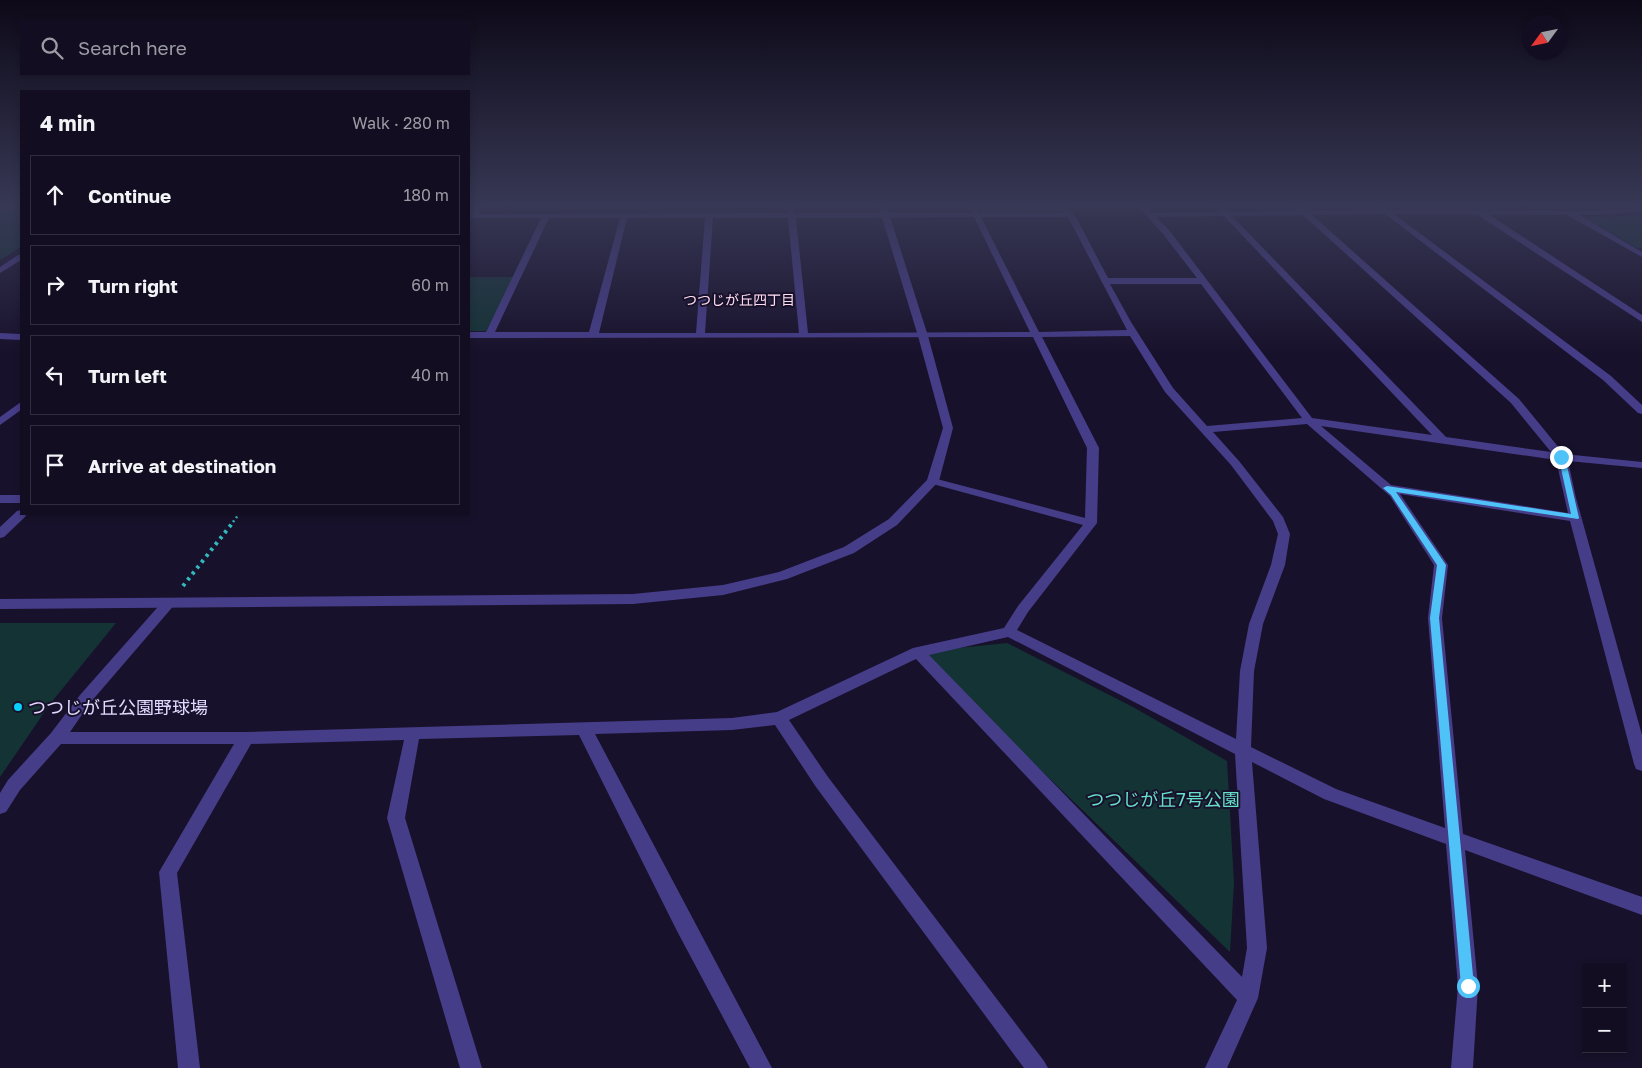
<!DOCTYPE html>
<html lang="en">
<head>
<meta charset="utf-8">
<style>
	:root { --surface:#120d20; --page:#1b1629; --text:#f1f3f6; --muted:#9c9ca5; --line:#312d3e }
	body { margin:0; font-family:"Golos Text","Noto Sans JP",sans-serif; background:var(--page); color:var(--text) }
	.controls { position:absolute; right:15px; bottom:15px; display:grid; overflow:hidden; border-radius:0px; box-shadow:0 2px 8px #0003 }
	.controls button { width:45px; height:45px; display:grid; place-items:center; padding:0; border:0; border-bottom:1px solid var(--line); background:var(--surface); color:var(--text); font:25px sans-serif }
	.compass { position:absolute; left:1522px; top:15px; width:45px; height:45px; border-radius:50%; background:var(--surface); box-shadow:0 2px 8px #0003; rotate:237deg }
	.stop { position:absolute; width:15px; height:15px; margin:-11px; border:4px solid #4fc3f7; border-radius:50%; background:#fff }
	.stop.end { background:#4fc3f7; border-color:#fff; box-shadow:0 1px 5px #0008 }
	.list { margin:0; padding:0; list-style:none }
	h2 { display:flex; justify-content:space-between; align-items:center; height:65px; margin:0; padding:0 20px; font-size:21px }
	h2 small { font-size:16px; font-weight:400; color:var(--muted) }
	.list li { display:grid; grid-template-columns:32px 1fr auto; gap:15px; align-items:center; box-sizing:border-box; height:80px; margin:0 10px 10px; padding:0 10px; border:1px solid var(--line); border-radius:0px }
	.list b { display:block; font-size:19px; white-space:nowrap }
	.list em { font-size:16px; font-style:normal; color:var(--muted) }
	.icon { flex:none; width:28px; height:28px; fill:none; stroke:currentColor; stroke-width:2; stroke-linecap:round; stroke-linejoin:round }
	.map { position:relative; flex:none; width:1642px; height:1068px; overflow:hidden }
	.search { position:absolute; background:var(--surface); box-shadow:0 2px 8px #0003; left:20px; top:20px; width:450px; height:55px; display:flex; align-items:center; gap:12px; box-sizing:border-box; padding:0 18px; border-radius:0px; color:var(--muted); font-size:19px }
	.panel { position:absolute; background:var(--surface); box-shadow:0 2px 8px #0003; left:20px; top:90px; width:450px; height:425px; border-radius:0px }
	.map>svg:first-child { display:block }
	.green { fill:#143335 }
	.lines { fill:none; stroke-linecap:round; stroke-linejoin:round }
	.path-far1 { stroke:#31b9bd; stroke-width:2.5; stroke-dasharray:2 3; stroke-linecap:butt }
	.path { stroke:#31b9bd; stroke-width:4; stroke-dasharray:3 4.5; stroke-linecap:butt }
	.pedestrian { fill:#463d89; fill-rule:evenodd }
	.minor { fill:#463d89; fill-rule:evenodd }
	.tertiary { fill:#463d89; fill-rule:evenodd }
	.route { fill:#4fc3f7 }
	.poi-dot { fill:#08d0fd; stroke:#18112b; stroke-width:2 }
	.labels { text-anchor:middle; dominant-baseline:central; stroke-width:4; stroke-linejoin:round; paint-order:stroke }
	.far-neighbourhood-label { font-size:14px; fill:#ffddf0; stroke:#18112b }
	.near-poi-label { font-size:18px; fill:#e2dbff; stroke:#18112b; text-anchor:start }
	.near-park-label { font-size:18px; fill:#65e0cc; stroke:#18112b }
</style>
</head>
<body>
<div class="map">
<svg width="1642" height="1068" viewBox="0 0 1642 1068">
	<rect width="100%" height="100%" fill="#18112b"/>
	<path class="green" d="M0,204H21V247L0,260Z
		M977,204H1055L1062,211L1058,213H985L980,211Z
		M1642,215V248H1637L1586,218Z
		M469,277H515L486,331H469Z
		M0,623H116L50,704L0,777Z
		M1007,643L1133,707L1227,761L1234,883L1230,952L918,652Z"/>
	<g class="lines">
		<path class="path-far1" d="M233,522L239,514"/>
		<path class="path" d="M183,586L234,521"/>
		<path class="pedestrian" d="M477,204H485L474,218H469V214Z"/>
		<path class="minor" d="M785,204H793L795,213H972L967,204H975L979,213H1064L1057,204H1065L1077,219L1108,278H1197L1163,234L1136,204H1144L1152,213L1220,212L1212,204H1220L1228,212L1298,211L1291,204H1299L1307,211L1389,210L1390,212L1386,214L1312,215L1519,399L1564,454L1642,462V468L1568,461L1576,498L1642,735V771L1636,769L1634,764L1570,521L1400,494L1448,565L1442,618L1463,834L1642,897V915L1465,850L1478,986L1473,1068H1451L1458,986L1446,844L1324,799L1252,762L1267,948L1258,998L1227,1068H1205L1237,1000L916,659L789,720L828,777L1044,1061L1048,1068H1024L816,787L775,725L732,730L595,734L772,1068H750L677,931L579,735L419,739L405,818L482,1068H460L387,818L404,740L251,744L177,873L200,1068H178L159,872L234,744H61L20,790L6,812L0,814V793L8,780L51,733L80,695L164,600H174L176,603L90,703L70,732H246L732,718L777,712L913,648L1004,628L1018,606L1083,525L929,483L927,481L933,478L1085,518L1087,448L1033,337L469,338V332H486L541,218H469V214L788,213ZM1303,215L1511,403L1551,452L1446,437L1232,216ZM1224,216L1432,435L1312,418L1169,230L1156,217ZM974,217L1030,332L808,333L796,218ZM981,217H1068L1127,330L1039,332ZM549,218H620L589,332H495ZM627,218H705L696,333H599ZM713,218H788L799,333H705ZM1110,284H1201L1302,418L1207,426L1173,388L1131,322ZM1130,336L1165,392L1231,465L1273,521L1278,534L1271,565L1249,624L1240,671L1236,739L1017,630L1028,612L1097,523L1099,448L1042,337ZM1307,424L1390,496L1434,565L1428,618L1445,828L1336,789L1251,747L1254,671L1263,624L1285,565L1290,534L1283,517L1239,461L1213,432ZM1321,426L1556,460L1568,513L1391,485ZM1008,637L1235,754L1247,948L1242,977L929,655Z
			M1567,211H1573L1642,252V257L1567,215Z
			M1479,212H1485L1642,315V322L1479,216Z
			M0,333L21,334V340L0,339Z
			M21,402V410L0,425V417Z
			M0,495H21V503H0Z
			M21,510V514H27L25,517L4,537L0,538V527L17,511Z"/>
		<path class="tertiary" d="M878,204H886L928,336L953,428L939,481L897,525L854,553L787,579L723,595L633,604L0,609V599L633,594L723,585L779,572L844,547L889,519L927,480L943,428L918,336Z
			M1372,204H1381L1388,210L1597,211L1642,207V211L1597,215L1394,214L1611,376L1642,405V414L1638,413L1603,380Z
			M18,255H21V260L0,273V267Z"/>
	</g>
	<linearGradient id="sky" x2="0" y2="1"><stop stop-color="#0d0918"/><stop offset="0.58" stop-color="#373855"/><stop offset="1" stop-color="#373855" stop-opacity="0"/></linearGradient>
	<rect width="1642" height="354" fill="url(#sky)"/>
	<path class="route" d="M1558,455L1565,457L1579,518L1578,519L1396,492L1446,565L1439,618L1474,986L1472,990L1468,992L1463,990L1461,986L1430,618L1437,565L1391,495L1383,488L1387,486L1571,514Z"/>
	<circle class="poi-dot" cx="18" cy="707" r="5"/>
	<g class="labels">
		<g class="far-neighbourhood-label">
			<text x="739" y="299">つつじが丘四丁目</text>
		</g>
		<g class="near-poi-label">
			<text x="28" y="707">つつじが丘公園野球場</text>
		</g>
		<g class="near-park-label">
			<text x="1163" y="799">つつじが丘7号公園</text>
		</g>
	</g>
</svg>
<div class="controls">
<button>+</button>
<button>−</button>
</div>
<svg class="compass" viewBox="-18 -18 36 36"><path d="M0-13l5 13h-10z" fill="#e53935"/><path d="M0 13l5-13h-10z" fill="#9c9ca5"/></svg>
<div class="stop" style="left:1468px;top:986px"></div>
<div class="stop end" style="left:1561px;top:457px"></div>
<div class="search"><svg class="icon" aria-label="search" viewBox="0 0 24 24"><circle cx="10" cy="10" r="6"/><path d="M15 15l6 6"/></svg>Search here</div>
<section class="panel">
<h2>4 min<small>Walk · 280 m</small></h2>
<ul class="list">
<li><svg class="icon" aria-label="ahead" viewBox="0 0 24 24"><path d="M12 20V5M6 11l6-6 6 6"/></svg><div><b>Continue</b></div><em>180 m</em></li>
<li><svg class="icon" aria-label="right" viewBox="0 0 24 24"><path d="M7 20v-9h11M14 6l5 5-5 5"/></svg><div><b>Turn right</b></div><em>60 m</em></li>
<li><svg class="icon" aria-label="left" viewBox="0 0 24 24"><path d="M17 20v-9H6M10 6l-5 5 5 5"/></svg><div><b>Turn left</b></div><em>40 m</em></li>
<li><svg class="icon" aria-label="arrive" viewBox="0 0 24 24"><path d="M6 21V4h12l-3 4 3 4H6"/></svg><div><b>Arrive at destination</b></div></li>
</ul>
</section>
</div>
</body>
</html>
